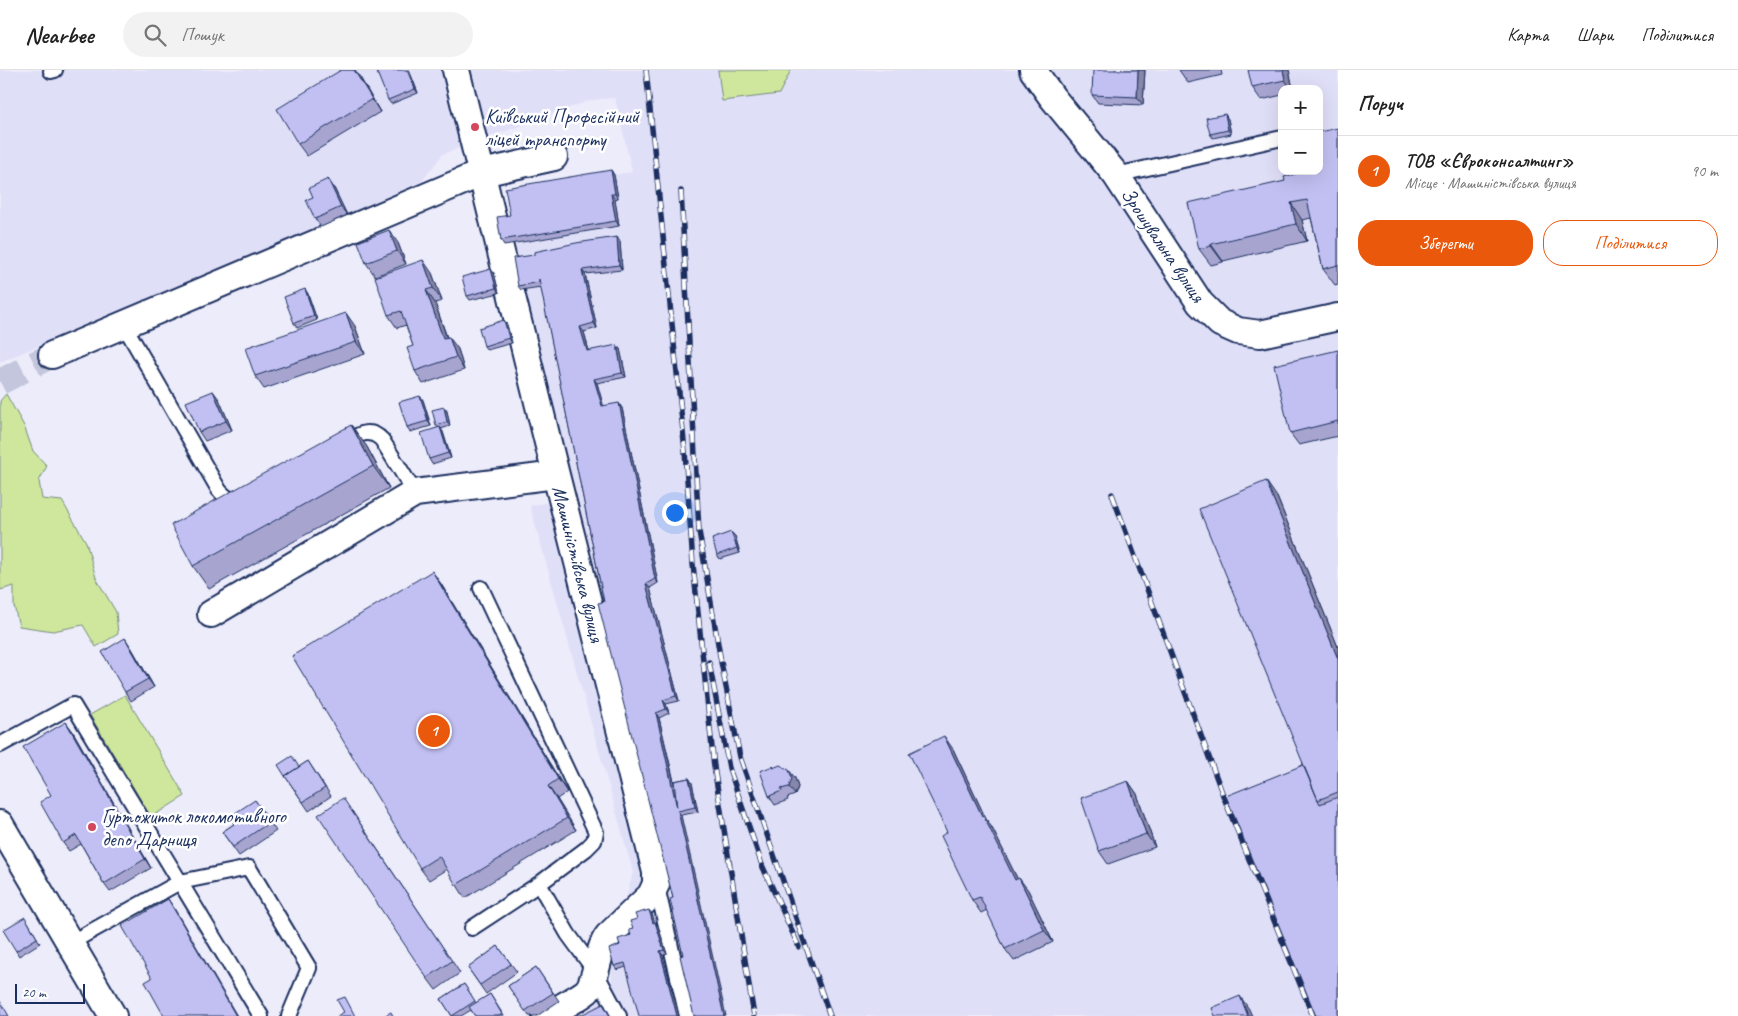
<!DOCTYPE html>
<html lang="uk">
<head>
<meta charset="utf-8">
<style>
	:root { --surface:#fff; --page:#f2f2f2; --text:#222; --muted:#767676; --line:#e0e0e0; --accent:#ea580c }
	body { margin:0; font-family:Caveat,sans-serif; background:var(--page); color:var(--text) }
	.controls { position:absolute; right:15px; top:15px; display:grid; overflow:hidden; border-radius:10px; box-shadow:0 5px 20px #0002 }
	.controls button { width:45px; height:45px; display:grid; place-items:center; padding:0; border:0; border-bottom:1px solid var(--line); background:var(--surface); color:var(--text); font:25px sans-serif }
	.scale { position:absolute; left:15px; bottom:12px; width:70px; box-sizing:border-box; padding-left:5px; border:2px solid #1b2f5e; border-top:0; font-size:14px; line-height:18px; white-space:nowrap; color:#1b2f5e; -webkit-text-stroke:4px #fff; paint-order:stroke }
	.you { position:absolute; left:674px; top:442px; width:18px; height:18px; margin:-12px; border:4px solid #fff; border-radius:50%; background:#1a73e8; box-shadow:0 0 0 8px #1a73e833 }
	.badge { display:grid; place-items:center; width:32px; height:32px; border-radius:50%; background:var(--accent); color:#fff; font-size:16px; font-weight:700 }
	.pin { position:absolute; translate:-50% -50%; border:2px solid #fff; box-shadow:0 1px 5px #0006 }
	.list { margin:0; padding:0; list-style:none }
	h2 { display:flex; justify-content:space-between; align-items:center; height:65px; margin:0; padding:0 20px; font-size:21px }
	h2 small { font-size:16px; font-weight:400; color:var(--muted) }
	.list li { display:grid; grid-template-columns:32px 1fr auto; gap:15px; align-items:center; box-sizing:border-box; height:70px; padding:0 20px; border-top:1px solid var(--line) }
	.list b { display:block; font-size:19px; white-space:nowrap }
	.list p { margin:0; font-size:16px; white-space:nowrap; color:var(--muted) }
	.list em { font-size:16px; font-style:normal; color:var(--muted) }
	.actions { display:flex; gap:10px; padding:15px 20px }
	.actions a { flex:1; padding:11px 0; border:1px solid var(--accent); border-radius:20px; text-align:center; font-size:18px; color:var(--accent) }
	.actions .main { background:var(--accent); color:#fff }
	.icon { flex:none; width:28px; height:28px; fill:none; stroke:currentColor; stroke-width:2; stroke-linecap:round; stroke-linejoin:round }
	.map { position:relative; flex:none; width:1338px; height:946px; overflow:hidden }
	header { display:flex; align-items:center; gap:30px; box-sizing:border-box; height:70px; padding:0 25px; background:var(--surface); border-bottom:1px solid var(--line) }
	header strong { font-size:24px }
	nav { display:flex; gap:28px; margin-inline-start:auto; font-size:18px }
	.search { width:350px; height:45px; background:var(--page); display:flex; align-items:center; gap:12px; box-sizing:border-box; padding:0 18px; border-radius:28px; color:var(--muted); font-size:19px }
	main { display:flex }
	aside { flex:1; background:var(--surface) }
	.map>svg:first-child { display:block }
	.built { fill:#e0dff8; fill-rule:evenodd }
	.green { fill:#cee79c; stroke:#748b7d }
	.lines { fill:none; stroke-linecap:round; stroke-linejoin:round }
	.minor-tunnel { stroke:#c3c6dc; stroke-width:26; stroke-dasharray:26 13; stroke-linecap:butt }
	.service-casing { stroke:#1b2f5e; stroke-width:18 }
	.minor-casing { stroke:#1b2f5e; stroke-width:30 }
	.service { stroke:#fff; stroke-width:14 }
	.minor { stroke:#fff; stroke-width:26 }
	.rail-casing { stroke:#1b2f5e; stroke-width:5.5 }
	.rail { stroke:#fff; stroke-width:4; stroke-dasharray:11; stroke-linecap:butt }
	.wall { fill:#a7a5d0; stroke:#1b2f5e }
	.shaded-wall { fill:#8886a9; stroke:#1b2f5e }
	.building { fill:#c2c0f2; stroke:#1b2f5e }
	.poi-dot { fill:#d1495b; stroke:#fff; stroke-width:2 }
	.labels { text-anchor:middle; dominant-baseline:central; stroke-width:5; stroke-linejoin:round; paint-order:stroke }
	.poi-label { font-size:20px; fill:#1b2f5e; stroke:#fff; text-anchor:start }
	.street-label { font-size:20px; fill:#1b2f5e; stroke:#fff }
</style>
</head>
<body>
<header>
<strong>Nearbee</strong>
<div class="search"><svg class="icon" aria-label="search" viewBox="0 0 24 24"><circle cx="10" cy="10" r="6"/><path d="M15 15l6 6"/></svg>Пошук</div>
<nav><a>Карта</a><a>Шари</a><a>Поділитися</a></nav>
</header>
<main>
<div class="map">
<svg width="1338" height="946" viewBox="0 0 1338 946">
	<rect width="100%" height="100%" fill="#edecfb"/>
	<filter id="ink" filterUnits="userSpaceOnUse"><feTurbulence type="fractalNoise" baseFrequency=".02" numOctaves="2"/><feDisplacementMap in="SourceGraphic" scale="10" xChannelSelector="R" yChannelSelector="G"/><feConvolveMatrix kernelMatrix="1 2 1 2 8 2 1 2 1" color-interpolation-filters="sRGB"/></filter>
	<g filter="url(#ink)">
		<path class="built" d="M0,0H1338V946H562L612,915V883L633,802L530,436L567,428L504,175L513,149L508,122L632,102L615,28L591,30L443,84L422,111L321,157L0,292ZM1282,19H1319V101H1282Z"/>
		<path class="green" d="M718,0H791L779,24L722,31Z
			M6,324L24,356L33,381L47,396L39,411L42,429L62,431L86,472L96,508L116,542L118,564L96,577L83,555L53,561L19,556L14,536V516L0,520V331Z
			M125,625L185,726L151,747L90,645Z"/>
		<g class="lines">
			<path class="minor-tunnel" d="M0,312L52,285"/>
			<defs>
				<path id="service" d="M51,1L55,0
					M1116,105L1282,68
					M124,255L219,420C225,427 231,432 240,428
					M343,373C357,366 369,356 382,370L415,423
					M481,518L596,762L594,771L586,779L539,814L568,864L595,901L619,946
					M0,675L73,635L261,946
					M657,817L687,946
					M472,858L539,814
					M70,873L180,812L249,798L309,898L289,946"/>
				<path id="minor" d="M456,0L556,405L656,802V814L651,825L608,866C597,880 597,910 587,921C579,928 556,940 546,946
					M1033,0L1052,27L1116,105L1200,233L1220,253L1238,261L1260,264L1338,247
					M52,285L482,103L554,87
					M211,544L415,423L556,405
					M0,754L113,946"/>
			</defs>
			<use href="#service" class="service-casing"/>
			<use href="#minor" class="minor-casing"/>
			<use href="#service" class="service"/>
			<use href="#minor" class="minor"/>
			<defs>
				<path id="rail" d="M646,0L685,381L693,494L714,697L754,946
					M681,121L699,461L721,592L740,687L830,946
					M1112,424L1224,728L1313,946
					M709,592L729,698L762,795L799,877"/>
			</defs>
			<use href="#rail" class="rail-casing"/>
			<use href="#rail" class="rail"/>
		</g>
		<path class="wall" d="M341,0H355L380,42L307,86L298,74Z
			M409,0L418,23L391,34L388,30Z
			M1114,0H1145L1143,35L1098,33L1092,25Z
			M1179,0H1221L1222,5L1188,13Z
			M1289,0L1293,19H1282V25L1261,30L1252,17Z
			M1228,49L1231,64L1213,68L1210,64Z
			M1338,58V214L1335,215L1323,199L1311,148L1302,150L1307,171L1223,191V192L1211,195L1199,179L1285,111L1299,103Z
			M611,100L614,105L618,128L615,129L619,156L504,175L501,170L510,145Z
			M328,109L334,118L347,145L321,157L315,149L313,127Z
			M620,171L622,200L585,204L597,258L584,262L589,281L620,279L626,307L597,313L603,336L622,338L658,513L650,518L679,631L666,634L669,643L659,648L674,711L689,708L692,713L698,742L681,745L683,885L673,828L604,532L541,217L521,220L518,216L534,185Z
			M398,173L406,194L375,206L366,193Z
			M432,203L442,231L435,233L447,267L458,279L464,300L423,314L415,301L413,276L406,255L397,258L388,245Z
			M494,203L499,223L470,230L467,226Z
			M305,219L308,224L317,250L297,258L294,253Z
			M504,250L507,255L512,273L487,280L484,276Z
			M355,256L365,284L264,319L255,306Z
			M1338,280V366L1299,375L1290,363Z
			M420,326L423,330L431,356L410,362L407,357Z
			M219,329L232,360L205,371L199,362Z
			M444,337L447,341L450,356L441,359L443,362L451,388L432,394L429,389L438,358L436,355Z
			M351,355L367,377L389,418L209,519L193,496Z
			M1277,427L1338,577V946L1303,695Z
			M735,466L740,483L720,489L717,485Z
			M432,501L441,514L567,722L557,729L576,760L465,828L447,799L429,810L420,798Z
			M131,577L154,617L131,631L125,622Z
			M72,660L151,798L110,822L104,814L81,774L69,781L63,773L51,725Z
			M953,679L986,749L992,758L1017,808L1028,820L1053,872L1014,891L1005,879L987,840L981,843L972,830L947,762Z
			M308,691L331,726L309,741L285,706Z
			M773,696L774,698L795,708L798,717L795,725L787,728L788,730L775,735L769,726Z
			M1128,711L1137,724L1155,777L1108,794L1099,781Z
			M255,730L276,761L239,786L222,762L234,754Z
			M352,741L460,903L436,920L427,908Z
			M652,844L654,852H655L658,856L667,884L617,900L614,896L620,875L631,865L633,859Z
			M28,852L40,873L19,886L16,881Z
			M498,876L517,902L486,924L468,898Z
			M536,897L559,931L537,946H529L508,916Z
			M464,914L476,933L490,924L504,946H475L471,940L461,946H452L441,929Z"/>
		<path class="shaded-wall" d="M354,0L360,7L380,42L372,29Z
			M407,0H409L418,23L415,19Z
			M1138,0H1145L1143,35L1137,27Z
			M1283,0H1289L1293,19H1291L1285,10Z
			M1225,44L1228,49L1231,64L1228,60Z
			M611,100L614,105L618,128L615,124Z
			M328,109L334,118L347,145L341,137Z
			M611,124L615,129L619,156L616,151Z
			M1291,133L1302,150L1307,171L1296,154Z
			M389,160L398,173L406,194L397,181Z
			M617,167L620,171L622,200L619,195Z
			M1211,174L1223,191V192L1211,176Z
			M423,190L432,203L442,231L433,218Z
			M491,199L494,203L499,223L496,218Z
			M582,200L585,204L597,258L594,253Z
			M305,219L308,224L317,250L314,246Z
			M426,220L435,233L451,281L443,268Z
			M346,243L355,256L365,284L356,272Z
			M504,250L507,255L512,273L509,268Z
			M580,257L584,262L590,286L587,281Z
			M449,267L458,279L464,300L456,287Z
			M617,275L620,279L626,307L622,303Z
			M594,309L597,313L605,341L602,336Z
			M213,321L219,329L232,360L226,351Z
			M420,326L423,330L431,356L428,351Z
			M619,333L622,338L658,513L655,509Z
			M444,337L447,341L450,356L447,352Z
			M351,355L367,377L389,418L373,396Z
			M440,357L443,362L451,388L448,383Z
			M1266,411L1277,427L1338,577V589Z
			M731,462L735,466L740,483L737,478Z
			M432,501L441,514L567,722L558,709Z
			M646,514L650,518L679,631L676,626Z
			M125,568L131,577L154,617L148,609Z
			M663,630L666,634L669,643L666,639Z
			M656,643L659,648L680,740L677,738Z
			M66,652L72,660L151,798L145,789Z
			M944,666L953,679L986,749L992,758L1024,822L1015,810L982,746Z
			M789,700L795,708L798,717L795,725L789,717Z
			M689,708L692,713L698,742L695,737Z
			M1128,711L1137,724L1155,777L1146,764Z
			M548,716L557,729L576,760L567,748Z
			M678,741L681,745L726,946H724Z
			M1019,808L1028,820L1053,872L1044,860Z
			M168,829L174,838L237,946H236Z
			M649,840L652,844L656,857L653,853Z
			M655,852L658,856L667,884L664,880Z
			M660,881L663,886L679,946H677Z
			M1240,926L1249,939L1252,946H1248Z"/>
		<path class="building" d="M341,0H354L372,29L298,74L277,39Z
			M376,0H407L415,19L388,30Z
			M1093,0H1138L1137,27L1092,25Z
			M1248,0H1283L1285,10L1252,17Z
			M1225,44L1228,60L1210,64L1206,48Z
			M1338,58V195L1323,199L1307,130L1291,133L1296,154L1211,174V176L1199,179L1188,133L1285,111L1284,107L1299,103V101H1319V62Z
			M611,100L615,124H611L616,151L501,170L497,147L510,145L505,118Z
			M328,109L341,137L315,149L306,130L313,127L309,118Z
			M389,160L397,181L366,193L358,172Z
			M617,167L619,195L582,200L594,253L580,257L587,281L617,275L622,303L594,309L602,336L619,333L655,509L646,514L676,626L663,630L666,639L656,643L677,738L674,711L689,708L695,737L678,741L724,946H694L680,886L683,885L670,829L673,828L598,533L604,532L539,209V212L518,216L513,188L534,185V182L576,173Z
			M423,190L433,218L426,220L443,268L449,267L456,287L415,301L407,278L413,276L401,241L388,245L375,207Z
			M491,199L496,218L467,226L462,207Z
			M305,219L314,246L294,253L284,227Z
			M346,243L356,272L255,306L245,278Z
			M504,250L509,268L484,276L479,258Z
			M1338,280V351L1290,363L1274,295Z
			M213,321L226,351L199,362L186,332Z
			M420,326L428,351L407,357L399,332Z
			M444,337L447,352L436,355L432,340Z
			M351,355L373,396L193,496L171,455Z
			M440,357L448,383L429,389L421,363Z
			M1266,411L1338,589V722L1318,730L1199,439Z
			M731,462L737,478L717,485L712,469Z
			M432,501L558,709L548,716L567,748L456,815L439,786L420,798L292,586Z
			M125,568L148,609L125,622L102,582Z
			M66,652L145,789L104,814L76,765L63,773L40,732L51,725L23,677Z
			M944,666L982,746L983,745L1015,810L1019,808L1044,860L1005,879L980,827L972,830L941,766L947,762L909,683Z
			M292,686L299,697L285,706L278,695Z
			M308,691L325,718L303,732L285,706Z
			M780,695L789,700L792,708L789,717L781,719L782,721L769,726L760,701L773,696V698Z
			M1303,695L1318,730L1320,734L1338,727V946H1316L1226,726Z
			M1128,711L1146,764L1099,781L1081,728Z
			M343,728L452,891L427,908L318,745Z
			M255,730L270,752L233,777L222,762L234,754L229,747Z
			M168,829L236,946H164L145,912L152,908L122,856Z
			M649,840L653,853L655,852L664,880L660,881L677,946H639L625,893L614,896L609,879L620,875L618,869L631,865L629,860L633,859L630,851L637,849L635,844Z
			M25,847L37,868L16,881L3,860Z
			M498,876L511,894L480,915L468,898Z
			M536,897L553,923L525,941L508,916Z
			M464,914L475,931L452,946L441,929Z
			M490,924L502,944L499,946H475L469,937Z
			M1240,926L1248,946H1215L1212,938Z
			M345,927L355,946H337L344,942L337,930Z
			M0,931L9,946H0Z
			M603,934L610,946H579Z
			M391,942L393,946H384Z"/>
	</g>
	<g class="poi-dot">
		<circle cx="475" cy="57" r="5"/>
		<circle cx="92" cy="757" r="5"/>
	</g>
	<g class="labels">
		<g class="poi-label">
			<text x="485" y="46">Київський Професійний<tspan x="485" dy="23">ліцей транспорту</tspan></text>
			<text x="102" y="746">Гуртожиток локомотивного<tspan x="102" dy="23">депо Дарниця</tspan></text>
		</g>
		<g class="street-label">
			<text transform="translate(1163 175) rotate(56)">Зрошувальна вулиця</text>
			<text transform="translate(578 494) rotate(76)">Машиністівська вулиця</text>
		</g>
	</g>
</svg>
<div class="controls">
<button>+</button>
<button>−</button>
</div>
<div class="scale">20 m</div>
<div class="you"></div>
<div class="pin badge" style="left:434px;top:661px">1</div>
</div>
<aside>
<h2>Поруч<small></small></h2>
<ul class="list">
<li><span class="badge">1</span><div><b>ТОВ «Євроконсалтинг»</b><p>Місце · Машиністівська вулиця</p></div><em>90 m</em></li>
</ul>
<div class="actions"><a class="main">Зберегти</a><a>Поділитися</a></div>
</aside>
</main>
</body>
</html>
